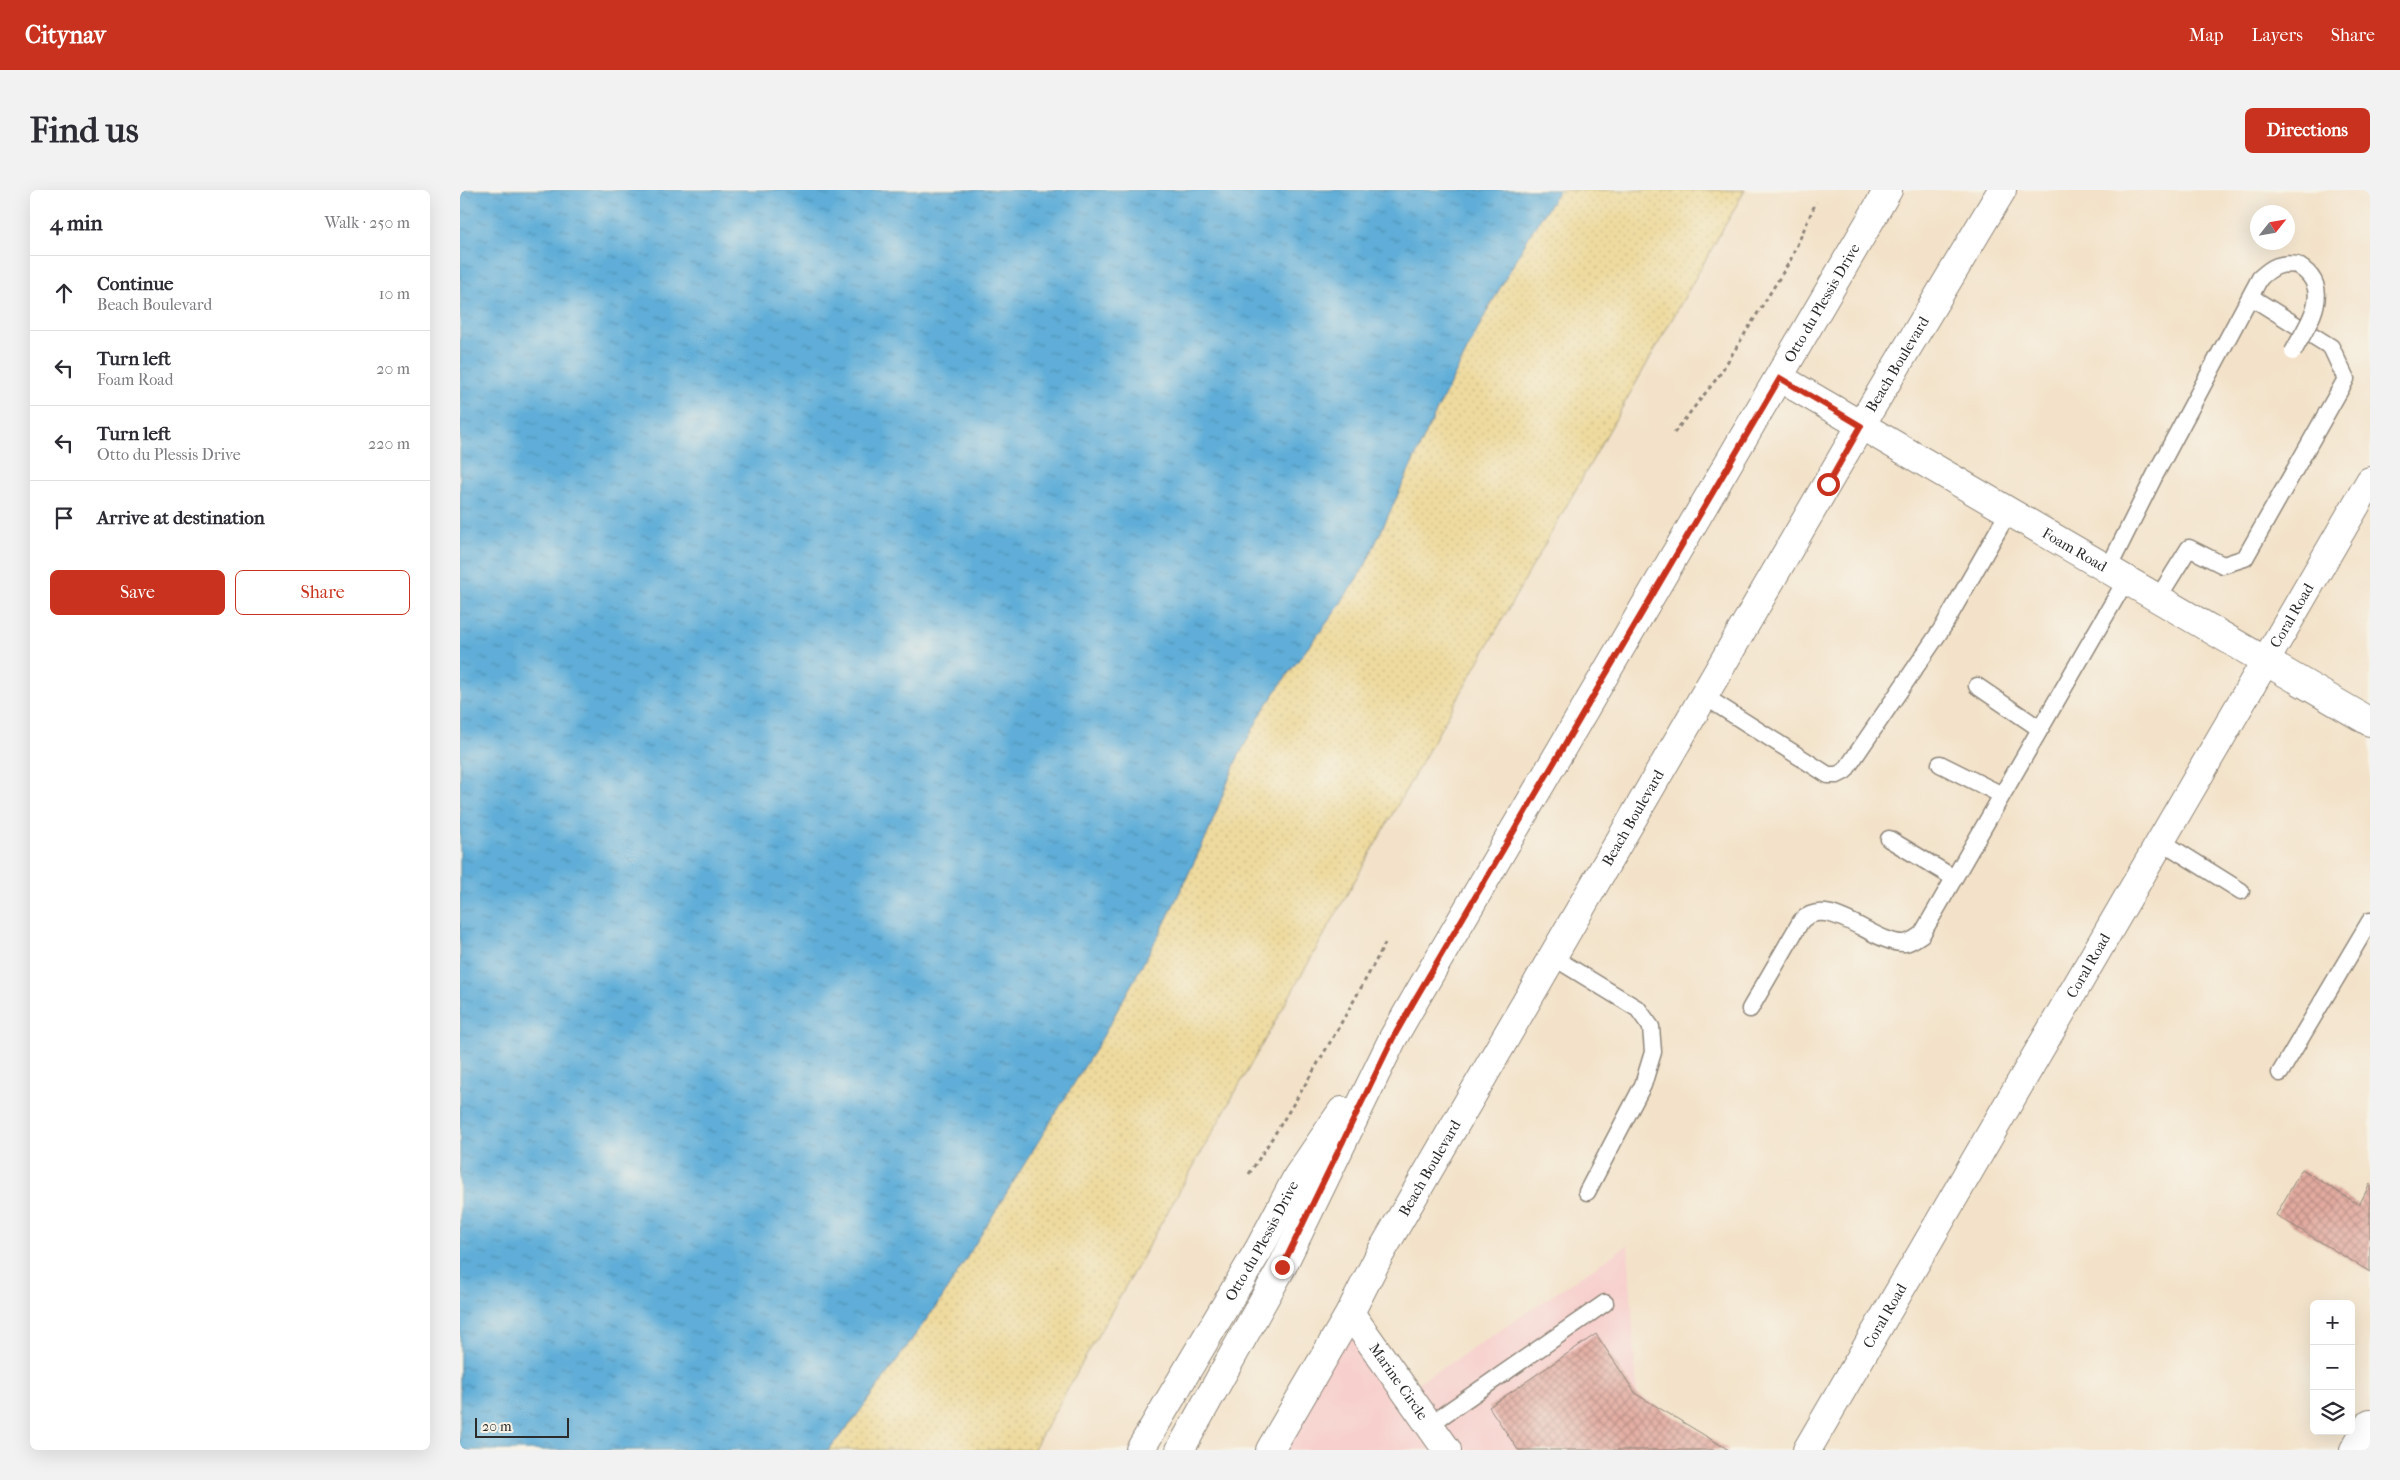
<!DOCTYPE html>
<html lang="en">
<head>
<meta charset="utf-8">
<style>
	:root { --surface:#fff; --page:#f2f2f3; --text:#2b2b33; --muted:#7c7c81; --line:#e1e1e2; --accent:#c8321e }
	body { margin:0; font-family:"IM FELL French Canon",serif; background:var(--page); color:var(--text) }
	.controls { position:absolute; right:15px; bottom:15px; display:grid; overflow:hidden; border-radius:8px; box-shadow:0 5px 20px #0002 }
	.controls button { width:45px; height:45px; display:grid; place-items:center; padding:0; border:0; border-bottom:1px solid var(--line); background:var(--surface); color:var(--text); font:25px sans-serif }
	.compass { position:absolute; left:1790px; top:15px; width:45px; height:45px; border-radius:50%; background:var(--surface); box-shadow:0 5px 20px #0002; rotate:59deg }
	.scale { position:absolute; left:15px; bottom:12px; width:94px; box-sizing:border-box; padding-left:5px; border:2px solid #2b2b2b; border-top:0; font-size:14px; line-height:18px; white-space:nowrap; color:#2b2b2b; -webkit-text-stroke:4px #f7f3e8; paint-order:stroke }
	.stop { position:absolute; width:15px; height:15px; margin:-11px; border:4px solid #c8321e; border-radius:50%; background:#fff }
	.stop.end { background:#c8321e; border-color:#fff; box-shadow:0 1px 5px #0008 }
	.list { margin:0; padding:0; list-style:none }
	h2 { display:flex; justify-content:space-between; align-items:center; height:65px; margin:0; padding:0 20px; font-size:21px }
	h2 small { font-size:16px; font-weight:400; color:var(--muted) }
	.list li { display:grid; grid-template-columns:32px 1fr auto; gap:15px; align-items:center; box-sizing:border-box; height:75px; padding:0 20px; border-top:1px solid var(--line) }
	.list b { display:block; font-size:19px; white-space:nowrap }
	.list p { margin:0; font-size:16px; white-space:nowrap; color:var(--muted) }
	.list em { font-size:16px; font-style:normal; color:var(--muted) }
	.actions { display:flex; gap:10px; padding:15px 20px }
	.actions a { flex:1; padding:11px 0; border:1px solid var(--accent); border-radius:8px; text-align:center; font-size:18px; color:var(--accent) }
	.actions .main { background:var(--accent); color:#fff }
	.icon { flex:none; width:28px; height:28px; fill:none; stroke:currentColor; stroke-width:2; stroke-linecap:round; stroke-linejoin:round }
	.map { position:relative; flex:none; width:1910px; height:1260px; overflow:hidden; border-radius:8px }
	header { display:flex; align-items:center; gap:30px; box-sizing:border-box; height:70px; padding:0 25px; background:var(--accent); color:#fff }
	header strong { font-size:24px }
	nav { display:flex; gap:28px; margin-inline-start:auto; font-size:18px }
	.intro { display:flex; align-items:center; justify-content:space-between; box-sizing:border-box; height:120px; padding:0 30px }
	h1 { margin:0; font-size:35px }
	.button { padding:12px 22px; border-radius:8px; background:var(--accent); color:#fff; font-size:18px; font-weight:700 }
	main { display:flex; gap:30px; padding:0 30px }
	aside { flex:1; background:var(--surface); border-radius:8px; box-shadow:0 5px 20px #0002 }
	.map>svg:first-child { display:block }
	.built { fill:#f7d0cd }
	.sand { fill:url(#sand-dots); stroke:#8c8264 }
	.water { fill:url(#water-ripples); stroke:#446c82 }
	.building { fill:url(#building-cross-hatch) }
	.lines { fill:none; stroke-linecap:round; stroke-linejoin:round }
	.lane-casing { stroke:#8f867a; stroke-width:19 }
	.street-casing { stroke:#8f867a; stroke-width:30 }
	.primary-casing { stroke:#8f867a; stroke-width:30 }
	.path { stroke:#8f867a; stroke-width:3; stroke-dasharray:4 4; stroke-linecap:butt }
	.lane { stroke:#fff; stroke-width:16 }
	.street { stroke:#fff; stroke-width:28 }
	.primary { stroke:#fff; stroke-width:28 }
	.lane-bridge-casing { stroke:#8f867a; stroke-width:19; stroke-linecap:butt }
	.lane-bridge { stroke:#fff; stroke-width:16 }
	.route { stroke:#c8321e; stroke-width:6 }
	.labels { text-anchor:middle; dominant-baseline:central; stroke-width:4; stroke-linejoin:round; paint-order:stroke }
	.street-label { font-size:15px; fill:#2b2b2b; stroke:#f7f3e8 }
</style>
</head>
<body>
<header>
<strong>Citynav</strong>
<nav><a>Map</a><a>Layers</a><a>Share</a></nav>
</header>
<div class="intro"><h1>Find us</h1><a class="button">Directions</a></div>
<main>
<aside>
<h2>4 min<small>Walk · 250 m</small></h2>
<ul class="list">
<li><svg class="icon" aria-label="ahead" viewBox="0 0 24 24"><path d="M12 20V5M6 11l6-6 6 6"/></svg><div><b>Continue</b><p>Beach Boulevard</p></div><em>10 m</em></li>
<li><svg class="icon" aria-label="left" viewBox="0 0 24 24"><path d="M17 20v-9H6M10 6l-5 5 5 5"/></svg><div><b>Turn left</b><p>Foam Road</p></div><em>20 m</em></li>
<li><svg class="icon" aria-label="left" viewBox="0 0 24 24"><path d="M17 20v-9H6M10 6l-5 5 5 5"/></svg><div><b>Turn left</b><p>Otto du Plessis Drive</p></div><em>220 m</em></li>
<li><svg class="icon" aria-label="arrive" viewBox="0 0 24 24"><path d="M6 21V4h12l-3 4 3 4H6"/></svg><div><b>Arrive at destination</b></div></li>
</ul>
<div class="actions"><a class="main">Save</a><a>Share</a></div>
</aside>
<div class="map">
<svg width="1910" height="1260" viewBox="0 0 1910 1260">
	<defs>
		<pattern id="sand-dots" width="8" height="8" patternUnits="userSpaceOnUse" patternTransform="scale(1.25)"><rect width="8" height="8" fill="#eeda9e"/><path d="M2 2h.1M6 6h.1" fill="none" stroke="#cb8" stroke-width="1.8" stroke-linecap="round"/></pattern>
		<pattern id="water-ripples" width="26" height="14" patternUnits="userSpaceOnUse" patternTransform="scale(1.25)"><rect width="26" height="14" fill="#5eadd8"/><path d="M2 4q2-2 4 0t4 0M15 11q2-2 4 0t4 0" fill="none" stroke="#4e8daf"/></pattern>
		<pattern id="building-cross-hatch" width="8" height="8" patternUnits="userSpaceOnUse" patternTransform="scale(1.25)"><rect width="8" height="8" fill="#e3aba0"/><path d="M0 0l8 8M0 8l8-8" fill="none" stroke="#b88b83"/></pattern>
	</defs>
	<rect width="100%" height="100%" fill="#f7f3e8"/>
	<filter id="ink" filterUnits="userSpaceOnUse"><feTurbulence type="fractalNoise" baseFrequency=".02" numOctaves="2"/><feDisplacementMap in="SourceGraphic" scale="10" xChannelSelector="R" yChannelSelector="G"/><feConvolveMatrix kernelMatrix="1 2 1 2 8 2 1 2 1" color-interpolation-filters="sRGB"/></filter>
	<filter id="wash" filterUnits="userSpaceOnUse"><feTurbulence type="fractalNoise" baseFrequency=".0096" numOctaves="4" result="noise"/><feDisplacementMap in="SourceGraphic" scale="20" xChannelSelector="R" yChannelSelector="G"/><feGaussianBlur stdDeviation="1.12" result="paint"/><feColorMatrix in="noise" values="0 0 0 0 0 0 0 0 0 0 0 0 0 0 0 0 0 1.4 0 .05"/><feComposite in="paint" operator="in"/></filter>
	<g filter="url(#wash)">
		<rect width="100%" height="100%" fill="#f3e2c9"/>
		<path class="built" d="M1168,1055L1177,1204L1269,1260H810L890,1123L945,1200L994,1171Z"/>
		<path class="sand" d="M1100,0H1285L573,1260H368L392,1232L482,1108L701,741L748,643L776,571L802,522L827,485L872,426L905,376L974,226L1026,123L1072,41Z"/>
		<path class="water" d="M0,0H1100L1072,41L1026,123L974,226L905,376L872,426L827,485L802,522L776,571L748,643L701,741L642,848L482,1108L392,1232L368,1260H0Z"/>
		<g id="blocks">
			<path class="building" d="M1842,979L1899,1015L1910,994V1082L1816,1025Z
				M1136,1144L1176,1204L1269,1260H1058L1029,1217Z"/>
		</g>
	</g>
	<g filter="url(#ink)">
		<use href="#blocks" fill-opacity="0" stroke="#8f867a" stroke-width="1"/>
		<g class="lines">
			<defs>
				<path id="lane" d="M1648,379L1695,285L1800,88C1812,77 1820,72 1837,75
					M1698,408L1729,358L1763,375L1785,368L1886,189L1871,157L1791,107
					M1517,496L1580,539
					M1244,506L1368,585H1377L1385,581L1483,437L1549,321
					M1480,574L1542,605
					M1429,649L1494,688
					M1701,651L1781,701
					M1093,767L1178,819L1191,837L1193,862L1183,895L1127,1002
					M1290,819L1341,731C1369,703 1414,755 1445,753C1451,752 1456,748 1462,744L1666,390
					M1820,883L1910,731
					M969,1235L1145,1113"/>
				<g id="street">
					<path id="s1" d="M1320,188L1910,532"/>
					<path id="s2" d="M890,1123L987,1260"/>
					<path id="s3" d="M810,1260L890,1123L920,1064L1401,235L1542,0"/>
					<path id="s4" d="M1347,1260L1910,291"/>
					<path d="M1894,1260L1910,1233"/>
				</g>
				<g id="primary">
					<path id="s5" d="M680,1260L799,1059L837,987L882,921"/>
					<path id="s6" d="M720,1260L822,1077L933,848L957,806L1428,0"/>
				</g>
			</defs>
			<use href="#lane" class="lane-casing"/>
			<use href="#street" class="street-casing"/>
			<use href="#primary" class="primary-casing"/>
			<path class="path" d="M1214,243L1258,187L1330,71L1356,12
				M789,984C839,908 884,830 927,750"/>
			<use href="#lane" class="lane"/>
			<use href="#street" class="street"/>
			<use href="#primary" class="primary"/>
			<defs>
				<path id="lane-bridge" d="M1833,162C1848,133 1876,98 1837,75"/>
			</defs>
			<use href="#lane-bridge" class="lane-bridge-casing"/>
			<use href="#lane-bridge" class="lane-bridge"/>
		</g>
	</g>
	<g class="lines" filter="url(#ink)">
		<path class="route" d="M822,1077L933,848L957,806L1320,188L1401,236L1368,294"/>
	</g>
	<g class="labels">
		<g class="street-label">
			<text stroke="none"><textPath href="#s6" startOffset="1315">Otto du Plessis Drive</textPath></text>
			<text stroke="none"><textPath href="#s3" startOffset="1254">Beach Boulevard</textPath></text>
			<text stroke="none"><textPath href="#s1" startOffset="341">Foam Road</textPath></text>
			<text stroke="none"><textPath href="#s4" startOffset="965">Coral Road</textPath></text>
			<text stroke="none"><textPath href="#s3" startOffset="729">Beach Boulevard</textPath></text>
			<text stroke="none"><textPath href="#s4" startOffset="560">Coral Road</textPath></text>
			<text stroke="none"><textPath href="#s3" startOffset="324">Beach Boulevard</textPath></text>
			<text stroke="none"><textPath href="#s5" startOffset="242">Otto du Plessis Drive</textPath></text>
			<text stroke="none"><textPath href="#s4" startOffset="155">Coral Road</textPath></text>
			<text stroke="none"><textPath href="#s2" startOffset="84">Marine Circle</textPath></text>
		</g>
	</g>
</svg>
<div class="controls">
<button>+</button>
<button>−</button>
<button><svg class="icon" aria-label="layers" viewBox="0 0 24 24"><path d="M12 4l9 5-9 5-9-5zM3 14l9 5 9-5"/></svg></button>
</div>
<svg class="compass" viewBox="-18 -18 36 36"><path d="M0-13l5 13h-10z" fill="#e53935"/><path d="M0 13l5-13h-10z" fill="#7c7c81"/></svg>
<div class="scale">20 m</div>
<div class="stop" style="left:1368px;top:294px"></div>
<div class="stop end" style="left:822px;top:1077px"></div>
</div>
</main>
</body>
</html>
